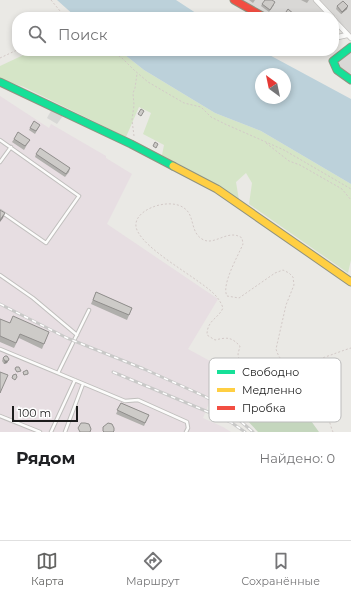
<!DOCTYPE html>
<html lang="ru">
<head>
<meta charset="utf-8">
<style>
	:root { --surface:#fff; --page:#f2f2f2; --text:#202124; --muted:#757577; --line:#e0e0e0; --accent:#646462 }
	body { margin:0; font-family:Montserrat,sans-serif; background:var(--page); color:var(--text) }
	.compass { position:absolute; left:255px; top:68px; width:36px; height:36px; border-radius:50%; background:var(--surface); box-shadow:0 2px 6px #0003; rotate:327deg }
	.scale { position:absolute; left:12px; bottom:10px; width:66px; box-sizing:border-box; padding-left:4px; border:2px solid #1c1c1c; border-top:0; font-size:11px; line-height:14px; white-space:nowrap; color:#1c1c1c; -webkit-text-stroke:3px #fff; paint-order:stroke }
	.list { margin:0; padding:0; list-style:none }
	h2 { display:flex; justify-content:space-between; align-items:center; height:52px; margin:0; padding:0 16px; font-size:17px }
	h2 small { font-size:13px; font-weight:400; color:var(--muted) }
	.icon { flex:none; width:22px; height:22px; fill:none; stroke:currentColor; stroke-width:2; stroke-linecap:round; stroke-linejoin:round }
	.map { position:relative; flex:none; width:351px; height:432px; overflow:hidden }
	.search { position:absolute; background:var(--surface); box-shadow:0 2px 6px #0003; left:12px; right:12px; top:12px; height:44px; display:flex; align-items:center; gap:10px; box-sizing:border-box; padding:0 14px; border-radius:16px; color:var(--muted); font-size:15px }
	.sheet { height:108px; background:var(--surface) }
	nav { display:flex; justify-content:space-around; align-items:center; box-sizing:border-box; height:56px; border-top:1px solid var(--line); background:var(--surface); font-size:11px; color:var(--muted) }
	nav a { display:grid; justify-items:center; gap:2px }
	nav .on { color:var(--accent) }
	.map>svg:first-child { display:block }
	.residential { fill:#d9d8d6 }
	.industrial { fill:#e7dee2 }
	.religious { fill:#d8d8d6 }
	.grass { fill:#d5e5c7 }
	.forest { fill:#c4d6bd }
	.water { fill:#bcd1da; fill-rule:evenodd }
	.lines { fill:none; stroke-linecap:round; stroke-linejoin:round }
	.lane-casing { stroke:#c0bfbd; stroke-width:4.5 }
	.street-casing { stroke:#c0bfbd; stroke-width:6 }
	.fast-casing { stroke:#8f927f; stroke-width:9 }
	.slow-casing { stroke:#8f927f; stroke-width:9 }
	.jam-casing { stroke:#8f927f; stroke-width:9 }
	.path { stroke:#d3c9c7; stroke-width:1; stroke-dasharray:2 2; stroke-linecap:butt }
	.lane { stroke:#fcfcfb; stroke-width:2.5 }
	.street { stroke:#fcfcfb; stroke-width:4.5 }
	.fast { stroke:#16e098; stroke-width:7 }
	.slow { stroke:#ffcf43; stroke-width:7 }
	.jam { stroke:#f24e42; stroke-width:7 }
	.rail-casing { stroke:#c9c9c8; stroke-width:3 }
	.rail { stroke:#fff; stroke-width:1.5; stroke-dasharray:4.5; stroke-linecap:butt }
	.wall { fill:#b0afac }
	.shaded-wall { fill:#908e8c }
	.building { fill:#cdcbc8; stroke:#908e8c }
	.key { fill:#fff; stroke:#bbb; stroke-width:1 }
	.key-label { font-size:11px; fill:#1c1c1c }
</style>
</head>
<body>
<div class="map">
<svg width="351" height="432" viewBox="0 0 351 432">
	<rect width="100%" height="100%" fill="#eae9e5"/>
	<path class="residential" d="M239,0H314L329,17H270Z
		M320,0H351V35Z
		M351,49V78L344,73L335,62Z"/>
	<path class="industrial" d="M0,96L49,128L51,124L106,156V158L132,174L107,224L218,299L188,349L223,368L203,418L223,427L231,432H0Z"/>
	<path class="religious" d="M53,107L65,113L57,124L47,118Z"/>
	<path class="grass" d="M32,51H120L144,70L215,113L261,131L351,184V260L348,273L249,204L252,183L246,173L236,182L239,200L162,155L164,145L143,134L151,113L139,107L126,137L24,87L0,79V66Z"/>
	<path class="forest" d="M226,376L252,393L259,392L261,379L301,407L319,432H258L244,417L219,398Z"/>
	<path class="water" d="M57,0H176L202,17H76Z
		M120,51H262L351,99V184L261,131L215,113L144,70ZM261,74H285V98H261Z"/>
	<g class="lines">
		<defs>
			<path id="lane" d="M0,140L79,196L46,243L0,211
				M0,162L11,147
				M0,275L33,298L77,335
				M0,349L125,401L138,400L187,422L188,428L186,432
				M58,373L89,310
				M0,416L40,432
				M51,432L75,380
				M65,432L83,384"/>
			<path id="street" d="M316,0L332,17
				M334,20L351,38
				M334,38L347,35"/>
			<path id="fast" d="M351,47L333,61L337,70L351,80
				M0,82L131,144L173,166"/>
			<path id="slow" d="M173,166L217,189L351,282"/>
			<path id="jam" d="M234,0L264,17"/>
		</defs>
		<use href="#lane" class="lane-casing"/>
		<use href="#street" class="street-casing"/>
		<use href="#fast" class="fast-casing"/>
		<use href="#slow" class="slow-casing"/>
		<use href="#jam" class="jam-casing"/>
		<path class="path" d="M51,0L65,17
			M112,51L122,58L134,70L148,82L184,103L201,107L211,117L225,124L284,150L351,189
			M0,58L17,50
			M134,136L132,120L134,105L133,93L135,88L137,74
			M266,143L289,161L300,165L342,189L351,200
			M333,432C331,428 330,421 327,417C321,409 309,413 303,405C297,398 299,389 293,383C289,379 278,379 272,377L270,371L264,367C252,371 248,367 239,360L238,354L240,346C231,337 228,337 215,340L207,335C207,320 218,319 223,308C219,296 209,289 199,282C183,270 147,249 138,232C126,212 168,196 184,208C195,215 190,232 202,239C214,247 228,228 242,238L243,244C238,256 221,285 227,296L239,298L275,273L283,270L289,273L293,277L294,285L286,305L276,349C278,356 282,363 290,365C303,367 337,352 351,348"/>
		<use href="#lane" class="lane"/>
		<use href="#street" class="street"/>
		<use href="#fast" class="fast"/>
		<use href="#slow" class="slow"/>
		<use href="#jam" class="jam"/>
		<defs>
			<path id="rail" d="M0,304L67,338L144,369L204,396L224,407L253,432
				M113,372L213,414L232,423L245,432"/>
		</defs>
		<use href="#rail" class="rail-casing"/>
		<use href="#rail" class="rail"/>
	</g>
	<path class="wall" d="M249,0H255L253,3Z
		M301,0H309L307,3Z
		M262,4L274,5L269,12L261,6Z
		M337,6L347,9L341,14L336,9Z
		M39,127L35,134L29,130L30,128Z
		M14,139L30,140L28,143L24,150L12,142Z
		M36,154L70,168L69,172L65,177L35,157Z
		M96,292L132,308L127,320L91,304Z
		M0,319L10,323L47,337L42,349L19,338L14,348L0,342Z
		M3,358L8,361L7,363L4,364L2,361Z
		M121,403L149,415L144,426L116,414Z"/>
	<path class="shaded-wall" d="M348,6L347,9L341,14L342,12Z
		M5,213L3,218L0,222V220Z
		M9,359L7,363L4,364L5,361Z"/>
	<path class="building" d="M265,0H272L275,2L270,10L262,4Z
		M343,1L348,6L342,12L337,6Z
		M288,9L295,15L294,17H286L284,15Z
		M141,109L144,111L141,116L138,114Z
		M34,121L40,125L36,131L30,128Z
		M18,132L30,140L25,146L14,139Z
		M155,142L158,144L156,148L153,146Z
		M40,148L70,168L66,174L36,154Z
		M0,210L5,213L0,220Z
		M96,292L132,308L129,315L93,300Z
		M13,316L49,332L44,344L20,334L16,343L0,336V319L10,323Z
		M5,356H7L9,359L8,361H5L3,358Z
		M16,367H19L21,371L17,372L15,369Z
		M27,370L28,372V374L24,375L23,372Z
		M0,372L8,375L0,393Z
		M16,374L17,377L15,380L12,378L13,375Z
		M121,403L149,415L145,423L117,410Z
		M81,423H85L89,424L91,429L90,432H80L78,428Z
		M108,423L112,424L114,428V431L113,432H104L103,431V427Z"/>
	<rect x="209" y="358" width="132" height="64" rx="6" class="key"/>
	<rect x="217" y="370" width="18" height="4" fill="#16e098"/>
	<rect x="217" y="388" width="18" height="4" fill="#ffcf43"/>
	<rect x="217" y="406" width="18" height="4" fill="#f24e42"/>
	<g class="key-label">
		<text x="242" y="376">Свободно</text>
		<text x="242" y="394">Медленно</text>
		<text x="242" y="412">Пробка</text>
	</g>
</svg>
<svg class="compass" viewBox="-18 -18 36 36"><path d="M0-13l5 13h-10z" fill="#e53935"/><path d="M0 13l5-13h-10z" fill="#757577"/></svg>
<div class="scale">100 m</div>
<div class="search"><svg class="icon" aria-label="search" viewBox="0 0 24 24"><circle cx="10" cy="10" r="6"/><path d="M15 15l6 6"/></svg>Поиск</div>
</div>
<section class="sheet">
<h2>Рядом<small>Найдено: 0</small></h2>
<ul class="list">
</ul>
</section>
<nav>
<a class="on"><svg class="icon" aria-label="map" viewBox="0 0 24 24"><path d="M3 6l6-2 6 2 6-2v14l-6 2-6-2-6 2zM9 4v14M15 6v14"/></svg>Карта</a>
<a><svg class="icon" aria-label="directions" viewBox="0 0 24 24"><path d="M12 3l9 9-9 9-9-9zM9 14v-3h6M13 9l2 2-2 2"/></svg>Маршрут</a>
<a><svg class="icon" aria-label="saved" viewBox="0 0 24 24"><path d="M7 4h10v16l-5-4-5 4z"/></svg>Сохранённые</a>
</nav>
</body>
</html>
